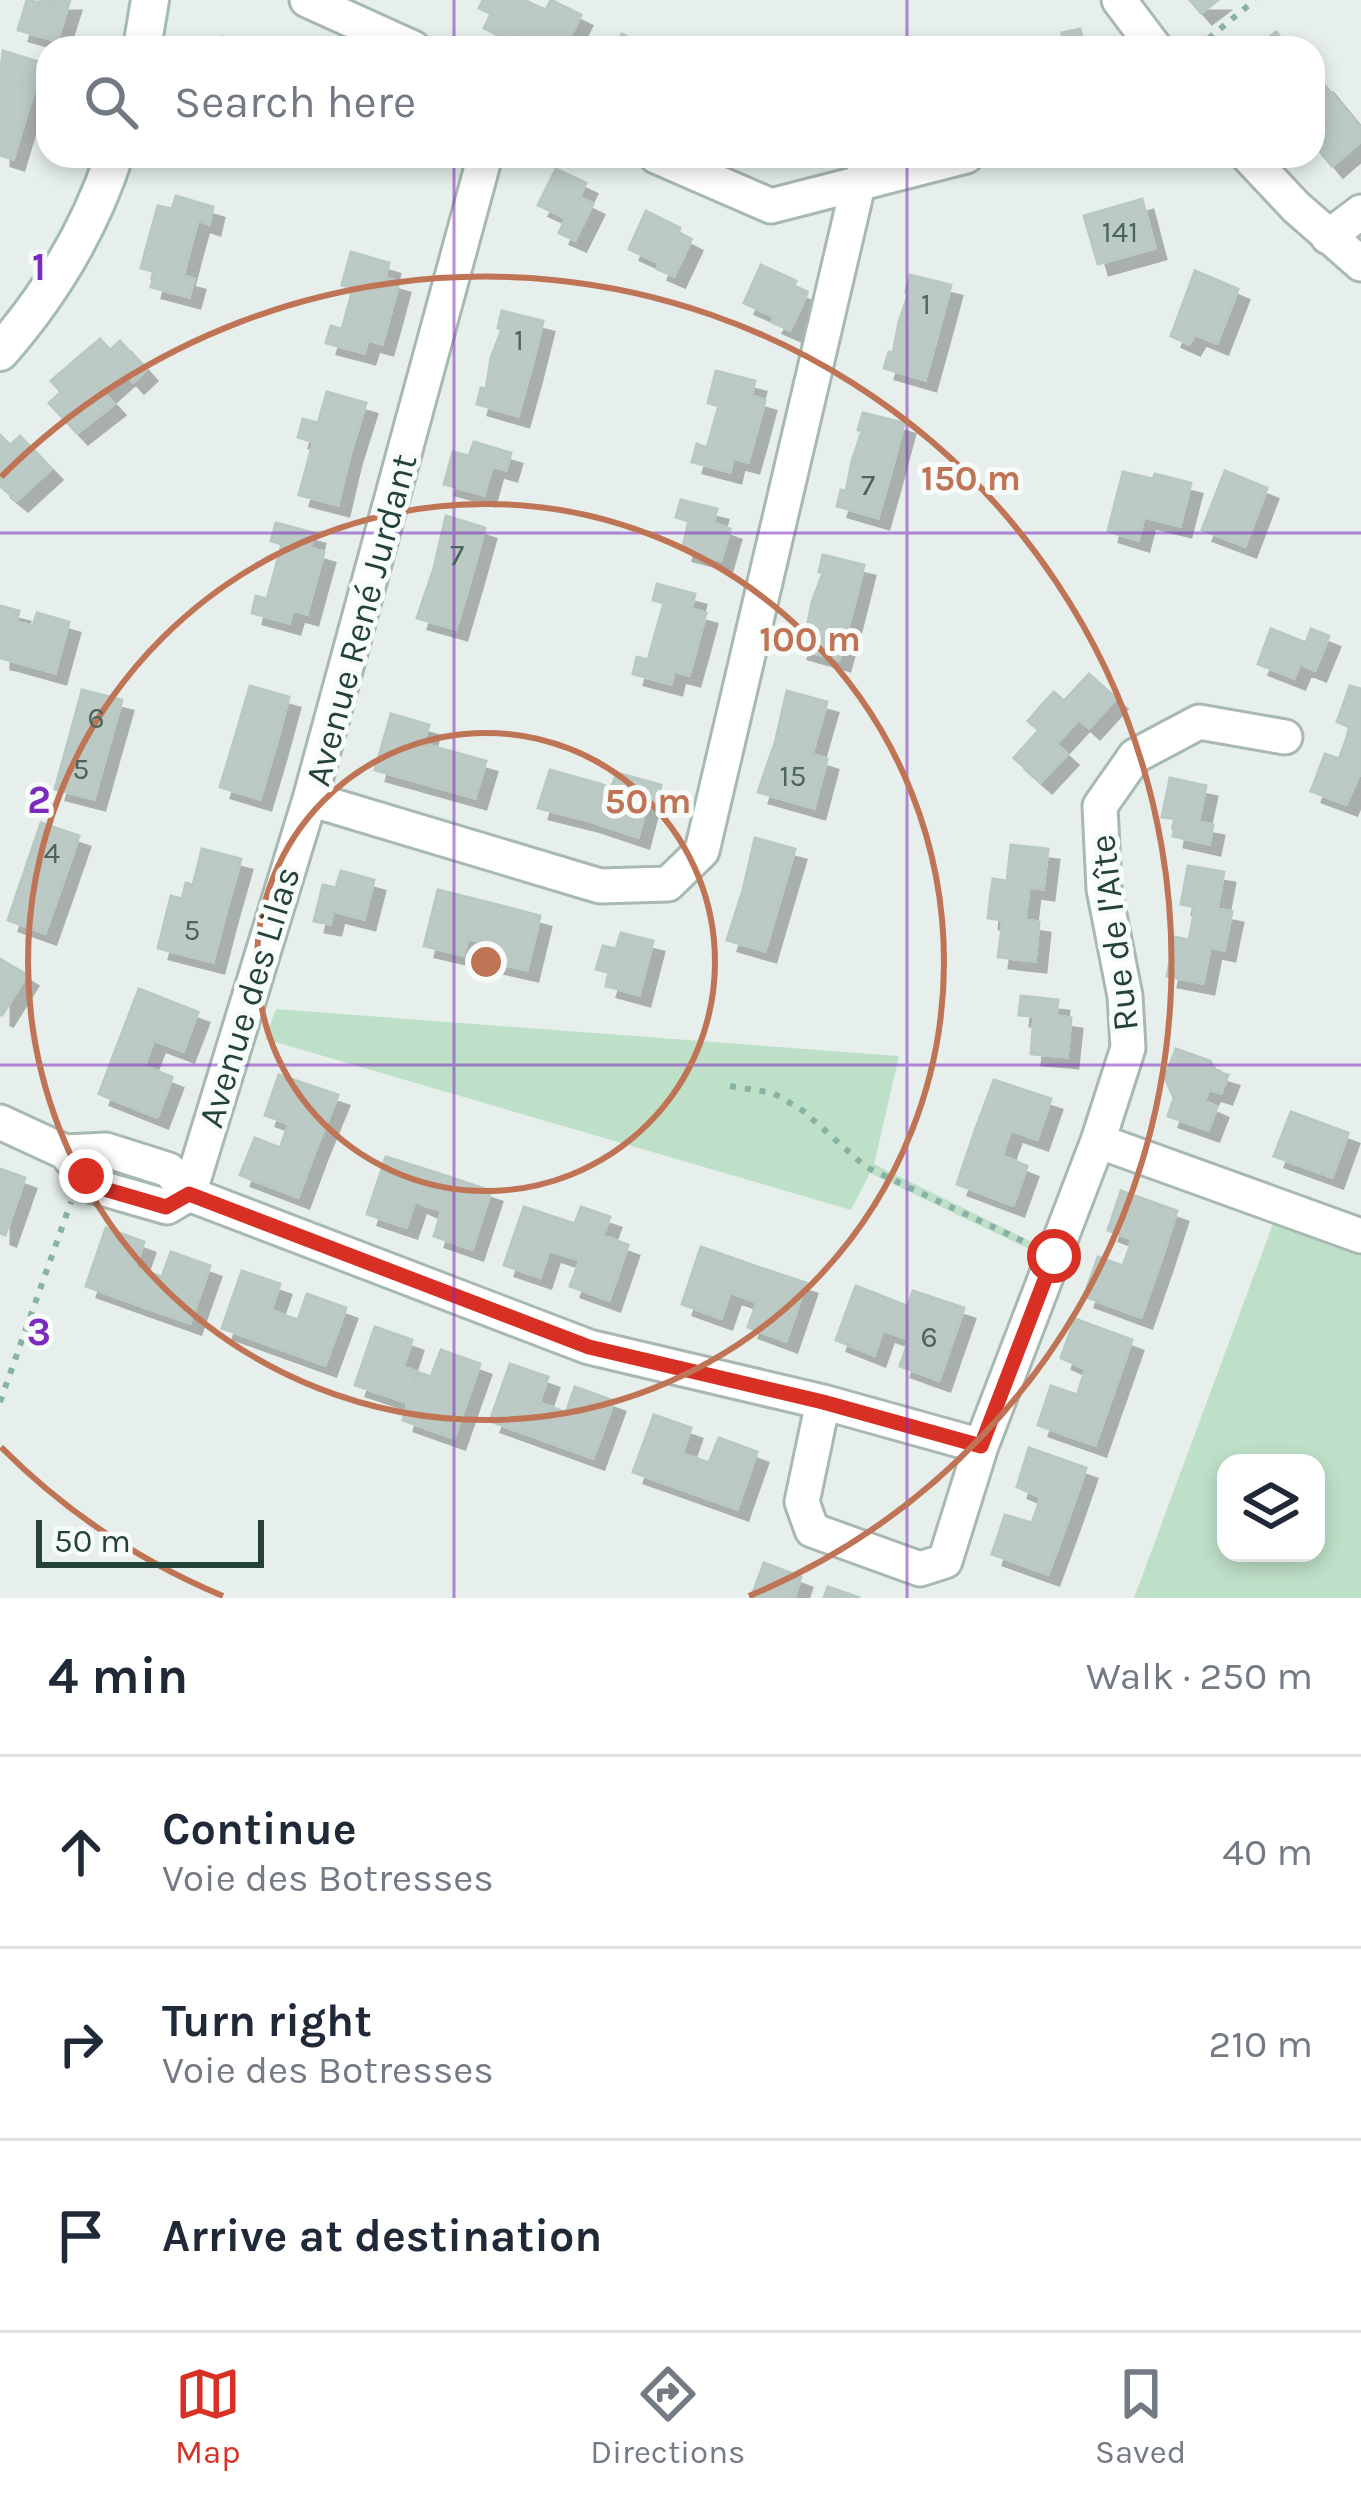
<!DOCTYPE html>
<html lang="en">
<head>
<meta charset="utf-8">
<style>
	:root { --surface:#fff; --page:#f2f2f3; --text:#1f2937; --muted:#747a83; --line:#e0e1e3; --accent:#d93025 }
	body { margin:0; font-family:Karla,sans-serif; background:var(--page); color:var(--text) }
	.controls { position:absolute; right:36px; bottom:36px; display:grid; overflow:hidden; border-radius:24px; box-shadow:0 6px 18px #0003 }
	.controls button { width:108px; height:108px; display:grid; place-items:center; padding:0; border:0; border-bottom:3px solid var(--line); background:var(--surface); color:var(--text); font:60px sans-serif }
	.scale { position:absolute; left:36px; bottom:30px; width:228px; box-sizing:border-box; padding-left:12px; border:6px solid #24423a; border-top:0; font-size:33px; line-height:42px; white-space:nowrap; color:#24423a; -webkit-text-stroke:9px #f7fbf9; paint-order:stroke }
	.stop { position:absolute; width:36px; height:36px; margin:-27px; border:9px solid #d93025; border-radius:50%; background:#fff }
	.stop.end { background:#d93025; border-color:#fff; box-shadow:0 3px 12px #0008 }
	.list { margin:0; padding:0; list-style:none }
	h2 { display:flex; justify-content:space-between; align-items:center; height:156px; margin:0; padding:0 48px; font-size:51px }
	h2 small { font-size:39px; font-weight:400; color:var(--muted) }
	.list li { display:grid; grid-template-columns:78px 1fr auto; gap:36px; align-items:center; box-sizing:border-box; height:192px; padding:0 48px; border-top:3px solid var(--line) }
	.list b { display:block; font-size:45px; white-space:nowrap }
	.list p { margin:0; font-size:39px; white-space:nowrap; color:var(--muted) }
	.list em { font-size:39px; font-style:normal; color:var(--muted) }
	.icon { flex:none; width:66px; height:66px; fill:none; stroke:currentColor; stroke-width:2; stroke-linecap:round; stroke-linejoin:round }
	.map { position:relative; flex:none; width:1361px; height:1598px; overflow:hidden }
	.search { position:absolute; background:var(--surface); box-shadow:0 6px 18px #0003; left:36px; right:36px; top:36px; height:132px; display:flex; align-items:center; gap:30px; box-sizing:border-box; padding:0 42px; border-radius:36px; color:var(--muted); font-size:45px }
	.sheet { height:732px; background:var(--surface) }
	nav { display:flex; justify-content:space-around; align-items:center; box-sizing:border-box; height:168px; border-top:3px solid var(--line); background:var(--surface); font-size:33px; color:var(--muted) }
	nav a { display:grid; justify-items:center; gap:6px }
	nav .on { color:var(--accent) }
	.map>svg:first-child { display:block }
	.green { fill:#bfe0c8; fill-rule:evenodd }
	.building { fill:#bbcac4; stroke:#b8c9c2; stroke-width:3; filter:url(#shadow) }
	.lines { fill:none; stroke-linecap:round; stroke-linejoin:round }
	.street-casing { stroke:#a8b8b2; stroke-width:39 }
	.secondary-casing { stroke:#a4bbb3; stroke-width:42 }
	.path { stroke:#86b3a5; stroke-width:6; stroke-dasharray:6 9; stroke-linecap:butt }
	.street { stroke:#fff; stroke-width:33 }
	.secondary { stroke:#fff; stroke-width:36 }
	.route { stroke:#d93025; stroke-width:15 }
	.grid { fill:none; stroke:#7b2cbf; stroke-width:3; stroke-opacity:0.55 }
	.ring { fill:none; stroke:#c07456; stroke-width:6 }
	.labels { text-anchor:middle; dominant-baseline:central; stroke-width:10; stroke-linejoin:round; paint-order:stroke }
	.number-label { font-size:30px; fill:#4a645c }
	.street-label { font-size:36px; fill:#24423a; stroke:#f7fbf9 }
	.grid-label { font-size:39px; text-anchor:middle; font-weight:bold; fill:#7b2cbf; stroke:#f7fbf9; stroke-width:10; stroke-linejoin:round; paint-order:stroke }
	.centre { fill:#c07456; stroke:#f7fbf9; stroke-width:6 }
	.ring-label { font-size:36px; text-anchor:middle; font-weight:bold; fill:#c07456; stroke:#f7fbf9; stroke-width:10; stroke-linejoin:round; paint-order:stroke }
</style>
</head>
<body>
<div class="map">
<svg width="1361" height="1598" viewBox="0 0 1361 1598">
	<defs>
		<filter id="shadow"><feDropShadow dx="11" dy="11" stdDeviation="0" flood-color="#0004"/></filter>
	</defs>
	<rect width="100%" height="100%" fill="#e6efeb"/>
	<path class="green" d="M276,1009L899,1056L874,1164L1032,1242L1031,1250L870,1173L851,1210L265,1039Z
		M1277,1213L1361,1242V1598H1134ZM1226,1463H1316V1553H1226Z"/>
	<path class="building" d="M27,0L67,9L57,41L18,30Z
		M39,0H70L67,9Z
		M483,0H525L534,5L515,43L484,28L491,14L479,8Z
		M551,0L581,15L564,48L549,43L547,48H525L515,43L534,5L546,10Z
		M1190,0H1218L1201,13Z
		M1080,29L1085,48H1031L1063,39L1062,33Z
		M1276,32L1289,48H1256Z
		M622,34L650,48H616Z
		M222,37L259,47V48H219Z
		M3,51L42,63L35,88L0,78Z
		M0,78L35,88L23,126L0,119Z
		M1322,82L1345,110L1313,135V89Z
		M1345,110L1361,129V141L1332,166L1313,143V135Z
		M0,119L23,126L13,159L0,155Z
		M556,169L586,183L579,197L593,204L575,240L559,233L566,218L538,205Z
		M176,196L213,207L209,224L198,220L190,249L149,238L158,206L172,209Z
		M1142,199L1155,248L1098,264L1084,216Z
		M646,211L680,228L678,233L691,240L674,276L657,269L659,263L629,249Z
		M149,238L190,249L183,276L194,279L189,297L151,287L155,272L141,268Z
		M351,252L389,263L385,278L399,282L391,312L350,300L353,288L342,285Z
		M761,265L796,281L793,287L807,293L790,330L772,322L775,317L744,303Z
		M1195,271L1238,289L1217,343L1195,334L1189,344L1171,336Z
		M910,275L951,285L938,333L899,322L909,293L906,292Z
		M350,300L391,312L382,344L368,340L364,353L326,343L331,326L342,329Z
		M502,311L543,321L531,369L491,358L502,329L498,328Z
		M899,322L938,333L925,380L884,368L889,352L893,353Z
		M100,339L110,350L120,341L146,370L133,382L125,373L103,393L74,361Z
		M491,358L531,369L518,416L477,404L481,388L486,389Z
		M74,361L114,404L77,433L49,403L61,392L51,381Z
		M716,371L755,381L751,396L765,400L757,430L715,419L719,406L708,403Z
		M327,392L366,403L350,454L298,437L303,419L318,423Z
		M863,413L904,423L891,472L852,461L862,431L858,430Z
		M715,419L757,430L748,462L733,458L730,472L692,462L697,444L707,448Z
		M0,435L10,445L20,436L51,469L17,500L0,486Z
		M474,442L511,453L506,470L492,466L484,495L444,484L453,452L469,456Z
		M313,443L350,454L338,505L299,495Z
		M852,461L891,472L878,518L837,506L841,490L846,491Z
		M1225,471L1267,488L1245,546L1202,530Z
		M1123,472L1153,479L1155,474L1191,483L1180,526L1144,517L1138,540L1108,531Z
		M681,500L717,509L713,523L730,529L721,560L682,550L689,521L676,517Z
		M446,516L485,528L471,578L434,568Z
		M276,523L314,533L310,548L324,552L316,581L275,570L282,544L271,541Z
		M823,555L864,565L852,613L812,602L823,573L819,572Z
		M434,568L471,578L456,629L417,618Z
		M275,570L316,581L307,614L293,610L289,623L252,613L256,596L267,599Z
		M657,584L695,594L691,609L706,613L698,643L656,631L664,603L653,600Z
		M812,602L852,613L839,660L797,648L802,632L806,633Z
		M0,606L19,611L5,659L0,658Z
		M37,613L69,622L55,673L5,659L16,622L33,626Z
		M1271,629L1306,643L1311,629L1329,636L1315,670L1300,664L1294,678L1258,664Z
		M656,631L698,643L689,675L674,671L671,684L633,674L637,657L648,660Z
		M1089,674L1116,698L1089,728L1079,719L1068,731L1040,707L1054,692L1064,701Z
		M250,686L289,697L276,745L236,734Z
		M1350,686L1361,689V749L1345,743L1350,727L1337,722Z
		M82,690L122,700L108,749L70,735Z
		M787,691L827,702L812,754L775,743Z
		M1040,707L1068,731L1056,744L1067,754L1041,782L1014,758L1039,730L1028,721Z
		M391,714L429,725L411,780L375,770Z
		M236,734L276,745L260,799L220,787Z
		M70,735L108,749L94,799L55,789Z
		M775,743L827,759L814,808L758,792Z
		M1345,743L1361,749V771L1346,804L1311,791L1325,754L1339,759Z
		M424,744L486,761L475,798L411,780Z
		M550,770L600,784L590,821L538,808Z
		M617,773L661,785L657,803L648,799L638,837L590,821L600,784L611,788Z
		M1170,778L1206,786L1198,822L1213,825L1209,844L1173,836L1176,819L1162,817Z
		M41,823L79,836L62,885L25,870Z
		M755,838L795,849L780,900L743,890Z
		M1011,845L1048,849L1043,889L1029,887L1027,904L990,899L993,879L1007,881Z
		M202,849L241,859L226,912L182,899L186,883L193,885Z
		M1188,866L1224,872L1217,909L1232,912L1228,930L1192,924L1195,907L1181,904Z
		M25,870L62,885L45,933L8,920Z
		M341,871L374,880L364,919L333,911L330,924L314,921L323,885L336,888Z
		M438,890L487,902L480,941L468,939L463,955L424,946Z
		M743,890L780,900L765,951L727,940Z
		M171,896L226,912L213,962L158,948Z
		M990,899L1027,904L1025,920L1039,922L1035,961L998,957L1003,920L988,918Z
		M487,902L540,916L527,970L492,962L496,945L480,941Z
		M1192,924L1228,930L1224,950L1210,947L1203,983L1167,976L1175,937L1189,940Z
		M621,933L653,941L639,995L606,986L610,973L596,969L603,946L616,949Z
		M0,959L27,975L2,1015L0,1014Z
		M139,989L198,1012L183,1051L154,1040L149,1053L119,1041Z
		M1021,996L1058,1000L1056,1016L1071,1018L1067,1057L1031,1054L1034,1016L1019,1015Z
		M119,1041L149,1053L144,1066L172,1077L157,1117L99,1094Z
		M1176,1049L1210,1061L1217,1072L1228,1075L1221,1093L1209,1089L1204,1101L1217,1107L1208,1130L1168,1116L1174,1098L1165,1078Z
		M279,1075L338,1095L317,1146L285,1134L290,1124L265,1115Z
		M994,1080L1051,1099L1037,1139L1011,1130L1006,1143L975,1131Z
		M1291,1112L1348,1133L1332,1177L1274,1156Z
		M975,1131L1006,1143L1002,1156L1027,1166L1013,1205L957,1184Z
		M285,1134L317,1146L298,1197L240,1175L255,1138L280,1148Z
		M386,1157L437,1173L426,1206L415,1201L406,1227L367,1214Z
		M0,1169L25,1178L5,1235L0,1233Z
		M437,1173L491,1191L472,1249L434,1236L442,1210L426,1206Z
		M1121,1191L1177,1211L1160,1263L1128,1252L1132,1239L1108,1230Z
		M524,1207L575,1224L564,1255L549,1250L540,1277L504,1265Z
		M581,1207L610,1217L603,1236L628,1245L609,1300L570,1286L580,1260L564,1255Z
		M106,1228L144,1242L135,1268L151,1273L139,1305L86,1286Z
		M701,1247L752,1265L741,1296L730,1292L721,1318L682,1304Z
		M171,1252L210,1266L190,1323L139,1305L151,1273L162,1277Z
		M1128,1252L1160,1263L1141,1317L1084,1296L1098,1257L1123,1266Z
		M752,1265L806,1283L786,1341L748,1327L757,1302L741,1296Z
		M242,1271L280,1284L271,1310L286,1316L275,1347L222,1328Z
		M856,1286L907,1306L897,1335L883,1330L874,1355L836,1340Z
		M913,1291L964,1308L939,1380L900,1366L909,1339L897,1335Z
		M307,1294L346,1308L325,1365L275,1347L286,1316L298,1320Z
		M1075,1319L1132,1340L1113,1394L1081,1383L1086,1369L1061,1358Z
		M375,1327L412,1340L403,1367L417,1372L409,1403L355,1385Z
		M441,1350L480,1364L454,1438L403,1420L417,1372L431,1377Z
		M510,1364L548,1377L539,1403L554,1408L543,1440L490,1421Z
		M1081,1383L1113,1394L1095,1445L1038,1425L1051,1386L1077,1395Z
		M575,1387L614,1401L593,1458L543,1440L554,1408L566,1413Z
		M654,1415L691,1428L682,1454L698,1459L687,1491L633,1472Z
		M719,1438L757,1452L737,1509L687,1491L698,1459L709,1463Z
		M1029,1448L1086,1468L1068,1520L1037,1509L1041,1497L1017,1487Z
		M1037,1509L1068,1520L1048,1574L992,1554L1005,1515L1032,1523Z
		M764,1563L801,1577L794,1598H751Z
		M828,1587L860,1598H824Z"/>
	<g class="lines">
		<defs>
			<path id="street" d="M307,0L413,48
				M1119,0L1155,48
				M656,156L771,206L966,156
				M1248,156L1296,207L1361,264
				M1328,237L1361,212
				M310,799L600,886L668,884L702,851L859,181
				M0,1122L65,1152L94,1186L167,1207L189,1194
				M1098,1141L1361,1236
				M65,1152L106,1150L169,1170L189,1194L589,1347L823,1402L981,1446
				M189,1194L310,799L485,156
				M823,1402L802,1502L812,1530L920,1569L945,1561L981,1446L1098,1141L1128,1048L1125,996L1104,889L1100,806L1135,756L1199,722L1285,737"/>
			<path id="secondary" d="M142,48L150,0
				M0,352C50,295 90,229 114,156"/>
		</defs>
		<use href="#street" class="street-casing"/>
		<use href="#secondary" class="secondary-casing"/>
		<path class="path" d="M1197,48L1255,0
			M730,1086L773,1093L802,1110L866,1167L1029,1244
			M0,1402L71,1202"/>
		<use href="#street" class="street"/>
		<use href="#secondary" class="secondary"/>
	</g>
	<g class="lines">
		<path class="route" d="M86,1176L94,1186L166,1207L189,1194L589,1347L823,1402L981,1446L1054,1256"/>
	</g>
	<path class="grid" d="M454,0V48M907,0V48M454,156V1598M907,156V1598M0,533H1361M0,1065H1361"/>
	<g class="ring">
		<circle cx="486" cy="962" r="229"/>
		<circle cx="486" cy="962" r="458"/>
		<path d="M223 1596A686 686 0 0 1 1 1447M1 477A686 686 0 1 1 749 1596"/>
	</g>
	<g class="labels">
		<g class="number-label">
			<text x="1120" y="232">141</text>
			<text x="926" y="304">1</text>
			<text x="519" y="340">1</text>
			<text x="868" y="485">7</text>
			<text x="457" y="555">7</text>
			<text x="96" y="718">6</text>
			<text x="81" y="769">5</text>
			<text x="793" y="776">15</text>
			<text x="52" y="853">4</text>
			<text x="192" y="930">5</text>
			<text x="929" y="1337">6</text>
		</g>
		<g class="street-label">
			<text transform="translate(361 620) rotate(-75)">Avenue René Jurdant</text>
			<text transform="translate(1114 933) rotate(-97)">Rue de l'Aîte</text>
			<text transform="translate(249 997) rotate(-73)">Avenue des Lilas</text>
		</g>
	</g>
	<g class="grid-label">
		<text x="39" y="280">1</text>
		<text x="39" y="813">2</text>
		<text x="39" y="1345">3</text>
	</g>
	<circle cx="486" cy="962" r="18" class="centre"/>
	<g class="ring-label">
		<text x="971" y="490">150 m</text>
		<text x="810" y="651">100 m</text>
		<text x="648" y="813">50 m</text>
	</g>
</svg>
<div class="controls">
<button><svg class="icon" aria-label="layers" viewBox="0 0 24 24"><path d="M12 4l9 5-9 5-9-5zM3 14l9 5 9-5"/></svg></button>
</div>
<div class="scale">50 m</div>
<div class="stop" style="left:1054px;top:1256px"></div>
<div class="stop end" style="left:86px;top:1176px"></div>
<div class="search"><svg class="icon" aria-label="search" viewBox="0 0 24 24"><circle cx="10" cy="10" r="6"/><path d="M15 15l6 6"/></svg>Search here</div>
</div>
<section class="sheet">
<h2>4 min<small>Walk · 250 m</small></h2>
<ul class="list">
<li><svg class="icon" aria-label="ahead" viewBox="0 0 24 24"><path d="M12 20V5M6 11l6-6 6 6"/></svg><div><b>Continue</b><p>Voie des Botresses</p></div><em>40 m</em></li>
<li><svg class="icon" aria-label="right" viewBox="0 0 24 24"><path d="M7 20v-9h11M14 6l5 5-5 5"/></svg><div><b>Turn right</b><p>Voie des Botresses</p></div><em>210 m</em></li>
<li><svg class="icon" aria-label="arrive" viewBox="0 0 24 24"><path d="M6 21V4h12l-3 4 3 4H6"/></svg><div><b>Arrive at destination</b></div></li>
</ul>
</section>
<nav>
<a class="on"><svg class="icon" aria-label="map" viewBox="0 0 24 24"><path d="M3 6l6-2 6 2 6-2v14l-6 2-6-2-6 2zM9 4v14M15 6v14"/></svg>Map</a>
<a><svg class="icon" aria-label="directions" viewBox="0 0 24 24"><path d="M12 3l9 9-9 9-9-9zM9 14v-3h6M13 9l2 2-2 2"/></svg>Directions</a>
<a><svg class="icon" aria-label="saved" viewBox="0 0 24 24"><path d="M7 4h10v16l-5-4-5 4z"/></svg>Saved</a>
</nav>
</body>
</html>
